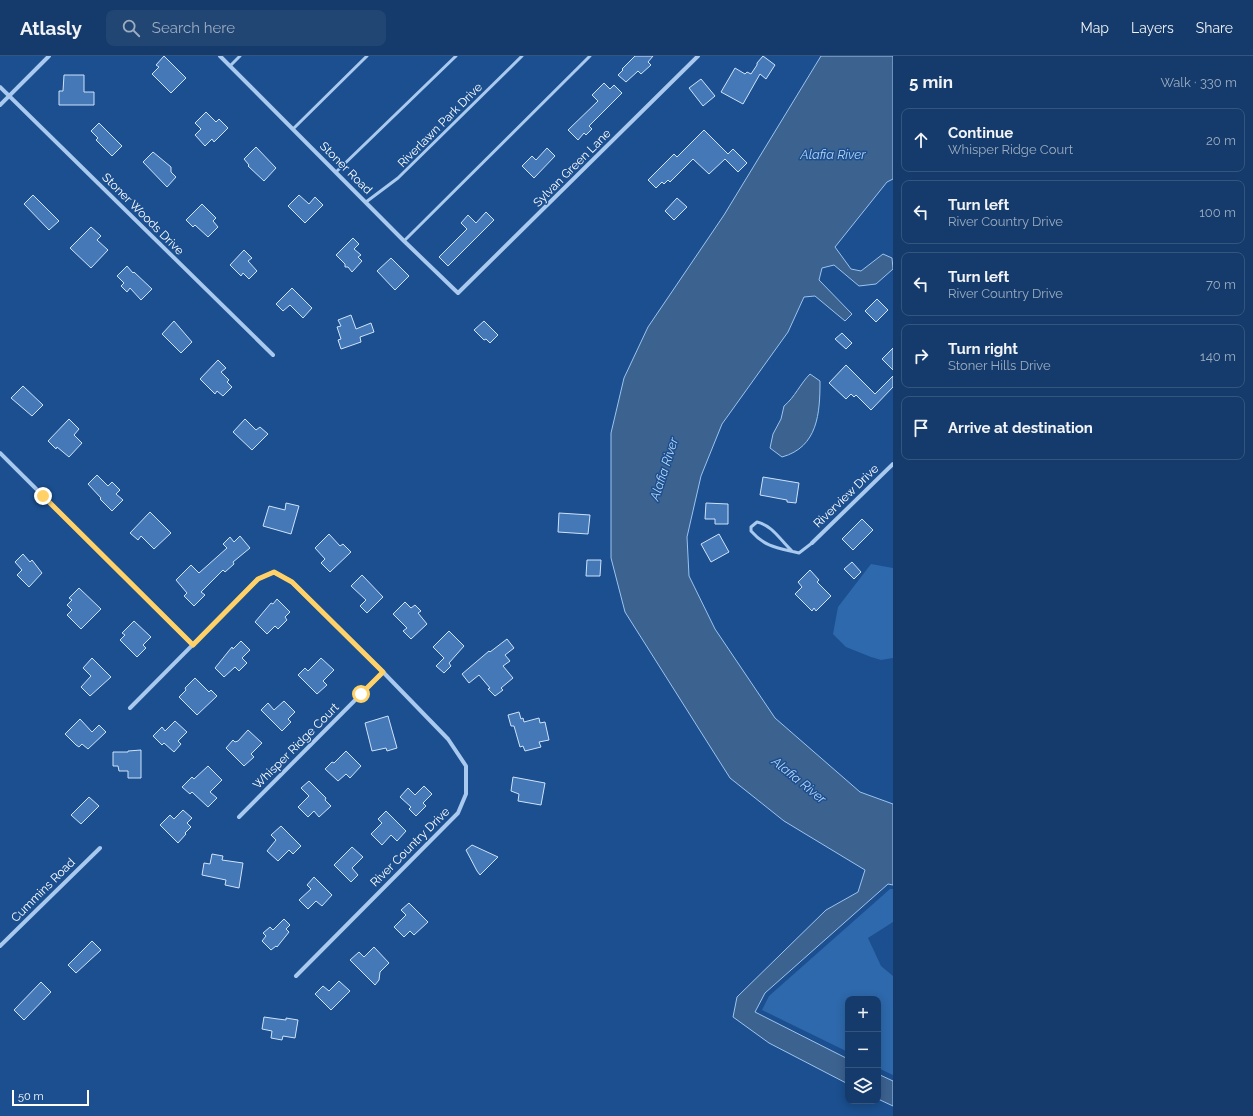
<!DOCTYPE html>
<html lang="en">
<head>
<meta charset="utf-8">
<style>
	:root { --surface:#143b6b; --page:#214673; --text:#f1f3f6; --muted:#9dadc1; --line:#33557e }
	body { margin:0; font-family:Raleway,sans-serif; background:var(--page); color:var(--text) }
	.controls { position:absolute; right:12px; bottom:12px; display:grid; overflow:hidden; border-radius:8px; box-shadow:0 2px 10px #0003 }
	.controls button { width:36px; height:36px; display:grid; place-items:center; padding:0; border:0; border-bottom:1px solid var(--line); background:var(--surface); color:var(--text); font:20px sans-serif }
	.scale { position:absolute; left:12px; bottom:10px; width:77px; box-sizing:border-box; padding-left:4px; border:2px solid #fff; border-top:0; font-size:11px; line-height:14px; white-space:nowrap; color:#fff; -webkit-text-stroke:3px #1b4f8f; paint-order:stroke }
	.stop { position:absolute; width:12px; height:12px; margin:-9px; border:3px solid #ffd166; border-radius:50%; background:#fff }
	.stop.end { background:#ffd166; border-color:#fff; box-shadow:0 1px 4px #0008 }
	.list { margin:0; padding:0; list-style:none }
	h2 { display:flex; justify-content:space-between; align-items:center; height:52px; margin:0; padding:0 16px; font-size:17px }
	h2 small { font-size:13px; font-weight:400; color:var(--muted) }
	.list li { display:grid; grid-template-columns:26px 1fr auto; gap:12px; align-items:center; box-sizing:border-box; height:64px; margin:0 8px 8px; padding:0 8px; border:1px solid var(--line); border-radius:8px }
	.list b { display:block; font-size:15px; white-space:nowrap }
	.list p { margin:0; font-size:13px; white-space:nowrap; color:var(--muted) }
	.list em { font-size:13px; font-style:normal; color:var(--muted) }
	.icon { flex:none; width:22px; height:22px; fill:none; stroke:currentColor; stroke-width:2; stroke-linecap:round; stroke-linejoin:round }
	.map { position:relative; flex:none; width:893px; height:1060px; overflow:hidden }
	header { display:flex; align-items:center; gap:24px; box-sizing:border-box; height:56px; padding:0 20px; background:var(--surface); border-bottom:1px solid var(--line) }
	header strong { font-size:19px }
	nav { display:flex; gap:22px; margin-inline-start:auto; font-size:14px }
	.search { width:280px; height:36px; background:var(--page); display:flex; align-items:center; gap:10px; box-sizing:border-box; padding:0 14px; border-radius:8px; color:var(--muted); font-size:15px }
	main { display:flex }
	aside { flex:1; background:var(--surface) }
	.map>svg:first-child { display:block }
	.green { fill:#2e69ad }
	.water { fill:#3c6290; stroke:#9cc4f0 }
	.building { fill:#4478b7; stroke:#cfe3fa }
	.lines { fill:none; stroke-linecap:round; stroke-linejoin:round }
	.service { stroke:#a9c9ee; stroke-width:3 }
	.minor { stroke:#a9c9ee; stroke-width:4 }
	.route { stroke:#ffd166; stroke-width:5 }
	.labels { text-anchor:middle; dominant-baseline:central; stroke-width:3; stroke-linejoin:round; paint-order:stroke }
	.street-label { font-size:12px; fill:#fff; stroke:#1b4f8f }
	.water-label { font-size:13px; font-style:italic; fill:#b5d3f5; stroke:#1b4f8f }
</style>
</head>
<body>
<header>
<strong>Atlasly</strong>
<div class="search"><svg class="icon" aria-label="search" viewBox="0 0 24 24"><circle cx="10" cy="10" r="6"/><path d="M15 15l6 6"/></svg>Search here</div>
<nav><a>Map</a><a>Layers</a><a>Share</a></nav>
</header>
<main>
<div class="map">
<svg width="893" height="1060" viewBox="0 0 893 1060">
	<rect width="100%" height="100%" fill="#1b4f8f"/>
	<path class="green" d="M871,508L893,512V602L881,604L871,601L846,591L833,578L838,551Z
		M890,833H893V866L868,882L881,910L893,920V1019L878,1012V943H848V996L762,954L769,940Z"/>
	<path class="water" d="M821,0H893V123L887,126L835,191L851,213L861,215L883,198L892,202L893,213L876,228L859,230L834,209L822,212L819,224L852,258L845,265L815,240L804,241L788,276L722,368L701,420L687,481L689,520L715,573L775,662L860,736L893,748V829L888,828L765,937L755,956L848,1003V1028L769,987L733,961L737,941L826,854L858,836L865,814L784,765L730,722L625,556L611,502V377L624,322L648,271L724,159Z
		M810,318L820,325C820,357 818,391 782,401L770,392L773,378L781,363L784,350C795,341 800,328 810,318Z
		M878,1018L893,1025V1050L878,1043Z"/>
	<path class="building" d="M164,0L186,22L171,37L152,18L159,11L156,9Z
		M635,0H653L648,6L651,9L641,18L638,15L626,26L618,19L623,14L622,13Z
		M763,0L775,9L766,23L760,18L743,48L721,36L735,12L745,18L747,16L751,18L757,9V7Z
		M64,19H84V36H94V49H59V35H63Z
		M701,23L715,40L703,50L689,32Z
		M604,27L610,33L614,29L622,37L589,70L592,73L586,79L584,77L578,84L568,74L598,45L592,39Z
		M206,56L216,66L219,63L228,72L214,86L212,83L205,90L195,79L201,73L195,67Z
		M99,67L122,90L112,100L96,84L98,82L91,75Z
		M704,74L728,98L733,93L747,107L738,116L725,103L709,118L693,103L670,126L668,124L664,128L662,126L656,132L648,124L674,98L677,101Z
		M256,91L276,112L264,125L248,110L249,109L244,103Z
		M547,92L555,100L534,122L522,110L532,100L536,104Z
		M153,96L171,111V116L176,121L167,131L143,106Z
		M33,139L59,165L49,174L24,148Z
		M299,139L309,148L315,141L323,149L305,167L288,150Z
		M677,142L687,151L674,164L665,155Z
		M202,148L216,162L213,165L218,171L208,181L195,169L193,171L186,164Z
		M486,156L494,164L448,210L439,201L467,173L461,167L468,159L476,167Z
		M91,171L101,180L97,184L108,194L91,212L70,192Z
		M353,182L359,188L354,193L361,199L358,201L362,205L352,216L348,211H345V208L336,199Z
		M244,194L252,202L248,205L257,215L249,223L243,217L241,220L230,209Z
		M391,202L409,220L395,234L377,215Z
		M127,210L133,217L134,216L152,233L141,244L130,232L127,236L121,230L124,227L117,220Z
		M292,232L312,252L303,262L290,249L283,255L276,248Z
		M877,243L888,254L876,266L865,255Z
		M351,259L356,273L371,267L374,276L360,281L361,286L341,293L338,284L341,283L337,271L341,270L338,264Z
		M174,265L192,286L181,297L162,278Z
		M484,265L498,279L490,287L486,283L484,284L474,274Z
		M842,277L852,287L846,293L835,283Z
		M893,292V314L882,303Z
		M218,304L226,312L221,316L229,324L227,326L232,331L223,340L217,335L215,338L200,323Z
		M846,309L875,338L893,320V331L871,354L856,339L854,341L851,338L846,343L829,327Z
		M23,330L43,349L32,360L11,342Z
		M69,363L79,373L74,379L82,387L69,401L57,391L56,393L48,385Z
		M245,363L256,374L260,371L268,378L252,394L233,376Z
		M97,419L108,430L112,426L120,434L116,438L123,444L112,455L100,443L101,442L88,428Z
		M763,421L799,427L796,447L787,446V444L760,439Z
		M286,447L299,450L291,478L263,470L269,450L285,454Z
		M706,447L728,448V468H715V463H705Z
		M150,456L171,477L154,493L141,480L138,484L130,477Z
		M559,457L590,459L588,478L558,476Z
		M862,463L873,474L853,494L842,483Z
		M329,478L340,490L343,488L351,496L330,516L321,507L325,503L315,492Z
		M719,478L729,496L711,506L701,488Z
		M240,480L250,492L233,506L234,508L225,516L223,514L201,536L205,539L194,550L184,540L187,537L176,524L191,509L199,517L227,492L223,488L230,481L234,486Z
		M23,498L30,506L32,504L42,517L29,531L17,519L22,514L15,506Z
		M587,504H601L600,520H586Z
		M852,506L861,516L854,523L844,513Z
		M810,514L819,524L817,526L831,540L816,555L814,552L812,555L795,538L802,531L798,526Z
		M362,519L383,541L367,557L360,550L366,544L351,530Z
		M79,532L101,553L81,573L67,559L72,554L67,549L72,544L69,542Z
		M277,543L290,556L285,561L287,564L278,573L275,570L267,578L255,566L271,547L273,548Z
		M405,546L411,552L415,549L421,555L418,557L427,568L411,583L403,575L407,572L393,558Z
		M134,565L151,581L143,589L146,592L137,601L120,584L125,579L122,577Z
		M449,575L464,590L449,607L451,610L444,617L436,610L444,602L433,591Z
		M507,583L514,592L505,599L510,605L503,610L513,622L501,632L503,634L495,640L488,633L490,632L479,619L469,627L462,618L489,595L490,596Z
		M241,585L250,594L242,602L247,607L239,615L235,611L224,621L215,612L232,591L233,593Z
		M92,602L111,621L90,640L81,631L91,620L83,612Z
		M321,602L334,614L323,625L327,629L317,638L298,619L305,612L308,615Z
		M195,622L209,636L211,634L217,640L197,659L179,641L186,634L185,632Z
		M284,645L295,656L288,663L291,666L282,675L261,654L268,647L274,654Z
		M519,656L521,663L523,662L524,666L539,662L540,667L545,666L549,684L539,686L541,691L525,695L523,690L520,691L514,670H511L508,659Z
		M388,660L397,692L387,695L386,692L372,695L365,667Z
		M80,663L92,676L99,669L106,676L88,693L82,688L79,691L76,689L65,678Z
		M175,665L187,676L178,685L181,688L174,696L164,687L162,689L153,680L162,671L165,675Z
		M248,674L262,687L251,698L254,701L244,710L226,692L233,684L235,686L238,685Z
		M141,694V722H128V715H119L118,710H113V696H128V695Z
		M346,695L361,710L350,722L346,718L338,725L325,713L332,706L334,707Z
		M208,710L222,724L210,736L217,742L208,751L192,736L190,738L182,731L192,721L194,723Z
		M513,721L545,727L541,749L518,745L519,738L511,735Z
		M309,725L326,742L325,744L331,750L319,761L314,755L308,761L298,751L309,740L301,732Z
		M424,730L432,738L423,747L426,750L416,760L409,753L411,751L400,741L408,732L415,739Z
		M89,741L99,750L81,768L71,759Z
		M183,754L192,762L187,767L191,771L185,777L186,778L178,787L160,769L170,759L174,763Z
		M386,755L406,775L397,785L391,779L382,789L371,778L382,767L378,763Z
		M281,770L301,790L293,798L289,794L278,805L267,795L276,784L271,779Z
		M472,789L498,801L480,819L477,815L466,794Z
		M352,791L363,801L352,812L358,819L351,826L334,809Z
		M212,798L223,800L222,804L243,807L239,832L225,829L226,824L202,819L204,807L210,808Z
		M314,821L332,839L322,850L316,845L308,853L299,844L311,833L307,829Z
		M409,847L428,866L414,879L410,875L404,881L394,871L406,859L401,854Z
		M284,863L290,869L286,873L289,876L277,891L276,890L271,894L262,885L266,880L263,877L270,871L273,874Z
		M92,885L101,894L76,917L68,909Z
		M374,891L389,907L380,916L379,924L375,929L350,904L359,896L364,901Z
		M339,925L350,935L331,954L315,938L323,930L329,935Z
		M41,926L51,936L24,964L14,954Z
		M264,961L278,963L286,964V962L298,964L295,982L283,980L282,984L271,982L272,975L262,973Z"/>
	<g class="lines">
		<path class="service" d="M230,10L240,0
			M293,73L367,0
			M336,116L456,0
			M366,146L398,122L522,0
			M404,185L590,0
			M792,495C781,485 772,469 757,466L751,471V475C766,492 779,492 799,497L812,487"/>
		<path class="minor" d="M220,0L404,185L458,237L698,0
			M0,31L273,299
			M0,49L49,0
			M0,397L193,589
			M812,487L893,408
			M130,652L258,523L274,516L292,526L383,616L448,683L466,710V738L458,757L296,920
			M239,761L383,616
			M0,890L100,792"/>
	</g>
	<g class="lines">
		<path class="route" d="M43,440L193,589L258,523L274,516L292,526L383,616L361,638"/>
	</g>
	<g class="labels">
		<g class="street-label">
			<text transform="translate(440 69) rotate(-45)">Riverlawn Park Drive</text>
			<text transform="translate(346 112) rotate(45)">Stoner Road</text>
			<text transform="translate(572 112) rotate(-45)">Sylvan Green Lane</text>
			<text transform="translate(143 158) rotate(45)">Stoner Woods Drive</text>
			<text transform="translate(846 440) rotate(-44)">Riverview Drive</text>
			<text transform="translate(296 690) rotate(-45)">Whisper Ridge Court</text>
			<text transform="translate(410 791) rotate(-45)">River Country Drive</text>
			<text transform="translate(43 834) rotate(-45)">Cummins Road</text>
		</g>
		<g class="water-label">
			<text x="833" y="98">Alafia River</text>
			<text transform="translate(664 413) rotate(-72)">Alafia River</text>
			<text transform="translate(799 724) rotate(39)">Alafia River</text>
		</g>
	</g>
</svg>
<div class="controls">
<button>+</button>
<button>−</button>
<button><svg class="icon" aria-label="layers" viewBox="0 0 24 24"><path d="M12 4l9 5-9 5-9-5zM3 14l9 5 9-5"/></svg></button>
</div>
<div class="scale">50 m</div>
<div class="stop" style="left:361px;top:638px"></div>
<div class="stop end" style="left:43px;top:440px"></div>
</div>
<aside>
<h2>5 min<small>Walk · 330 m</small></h2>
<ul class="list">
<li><svg class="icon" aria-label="ahead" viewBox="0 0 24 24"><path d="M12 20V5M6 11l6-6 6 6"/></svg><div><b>Continue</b><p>Whisper Ridge Court</p></div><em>20 m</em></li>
<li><svg class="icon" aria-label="left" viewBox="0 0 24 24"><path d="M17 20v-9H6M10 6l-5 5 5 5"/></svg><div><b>Turn left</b><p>River Country Drive</p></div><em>100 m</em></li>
<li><svg class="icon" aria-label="left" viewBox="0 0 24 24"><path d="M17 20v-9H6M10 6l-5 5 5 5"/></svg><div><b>Turn left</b><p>River Country Drive</p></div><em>70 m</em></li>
<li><svg class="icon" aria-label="right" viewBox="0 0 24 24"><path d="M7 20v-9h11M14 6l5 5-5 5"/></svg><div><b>Turn right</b><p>Stoner Hills Drive</p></div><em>140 m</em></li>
<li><svg class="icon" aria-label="arrive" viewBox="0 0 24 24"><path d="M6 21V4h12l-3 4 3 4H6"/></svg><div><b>Arrive at destination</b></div></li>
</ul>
</aside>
</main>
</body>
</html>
